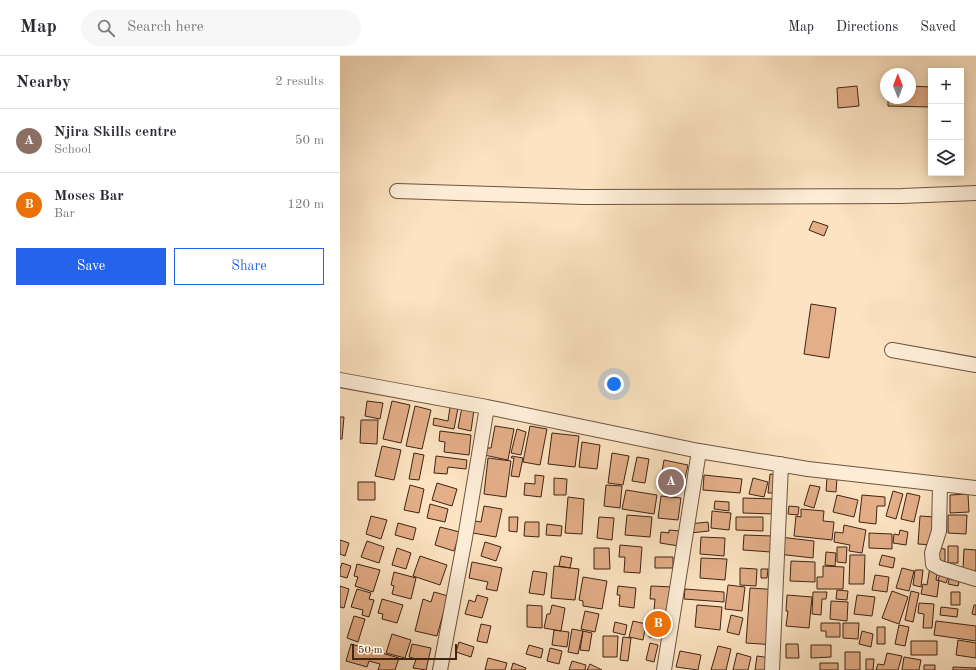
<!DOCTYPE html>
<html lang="en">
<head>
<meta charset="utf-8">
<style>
	:root { --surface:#fff; --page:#f7f7f7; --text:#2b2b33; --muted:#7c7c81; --line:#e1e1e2; --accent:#2563eb }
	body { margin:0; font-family:"Old Standard TT",serif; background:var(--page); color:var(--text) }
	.controls { position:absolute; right:12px; top:12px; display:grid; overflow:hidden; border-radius:0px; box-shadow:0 2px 10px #0003 }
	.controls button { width:36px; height:36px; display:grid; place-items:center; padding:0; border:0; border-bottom:1px solid var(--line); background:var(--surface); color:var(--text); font:20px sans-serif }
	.compass { position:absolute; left:540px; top:12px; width:36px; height:36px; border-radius:50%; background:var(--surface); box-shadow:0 2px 10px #0003; rotate:359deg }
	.scale { position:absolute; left:12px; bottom:10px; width:105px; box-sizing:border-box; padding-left:4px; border:2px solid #402414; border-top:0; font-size:11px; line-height:14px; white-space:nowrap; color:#402414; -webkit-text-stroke:3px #fdedd7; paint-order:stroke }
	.you { position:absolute; left:274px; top:328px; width:14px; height:14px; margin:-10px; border:3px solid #fff; border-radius:50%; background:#1a73e8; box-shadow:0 0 0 6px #1a73e833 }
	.badge { display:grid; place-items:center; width:26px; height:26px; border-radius:50%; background:var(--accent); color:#fff; font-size:13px; font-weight:700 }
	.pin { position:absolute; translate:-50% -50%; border:2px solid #fff; box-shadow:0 1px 4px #0006 }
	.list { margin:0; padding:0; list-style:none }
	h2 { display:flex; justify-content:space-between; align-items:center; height:52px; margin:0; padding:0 16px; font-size:17px }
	h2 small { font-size:13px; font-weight:400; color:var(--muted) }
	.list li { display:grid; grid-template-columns:26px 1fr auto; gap:12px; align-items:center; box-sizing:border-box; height:64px; padding:0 16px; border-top:1px solid var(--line) }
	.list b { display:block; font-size:15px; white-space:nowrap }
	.list p { margin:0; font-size:13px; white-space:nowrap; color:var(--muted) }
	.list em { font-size:13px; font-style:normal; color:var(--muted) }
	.actions { display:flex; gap:8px; padding:12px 16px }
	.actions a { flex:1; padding:9px 0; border:1px solid var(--accent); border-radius:0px; text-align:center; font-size:14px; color:var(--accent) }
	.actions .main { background:var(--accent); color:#fff }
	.icon { flex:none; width:22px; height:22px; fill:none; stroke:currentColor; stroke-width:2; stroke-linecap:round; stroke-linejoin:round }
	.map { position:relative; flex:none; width:636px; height:614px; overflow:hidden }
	header { display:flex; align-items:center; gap:24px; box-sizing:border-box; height:56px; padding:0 20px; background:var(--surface); border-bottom:1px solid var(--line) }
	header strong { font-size:19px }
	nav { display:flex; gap:22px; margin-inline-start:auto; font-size:14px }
	.search { width:280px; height:36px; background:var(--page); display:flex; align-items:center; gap:10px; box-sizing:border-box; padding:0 14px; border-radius:22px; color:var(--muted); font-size:15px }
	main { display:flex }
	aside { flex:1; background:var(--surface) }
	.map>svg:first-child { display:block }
	.building { fill:#e3ae88; stroke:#402414 }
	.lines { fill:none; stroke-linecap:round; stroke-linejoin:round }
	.minor-casing { stroke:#6f543f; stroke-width:16 }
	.minor { stroke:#fdedd7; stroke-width:14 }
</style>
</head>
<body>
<header>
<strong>Map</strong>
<div class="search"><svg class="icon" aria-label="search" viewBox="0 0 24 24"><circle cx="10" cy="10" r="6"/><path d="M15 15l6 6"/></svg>Search here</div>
<nav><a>Map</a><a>Directions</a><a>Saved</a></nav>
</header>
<main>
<aside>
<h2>Nearby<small>2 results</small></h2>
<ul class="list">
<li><span class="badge" style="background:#8d6e63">A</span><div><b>Njira Skills centre</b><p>School</p></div><em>50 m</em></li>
<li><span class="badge" style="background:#e8710a">B</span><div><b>Moses Bar</b><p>Bar</p></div><em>120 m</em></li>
</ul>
<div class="actions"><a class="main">Save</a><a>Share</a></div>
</aside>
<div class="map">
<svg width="636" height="614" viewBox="0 0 636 614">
	<rect width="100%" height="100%" fill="#fce3c1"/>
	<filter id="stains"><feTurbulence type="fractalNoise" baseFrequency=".005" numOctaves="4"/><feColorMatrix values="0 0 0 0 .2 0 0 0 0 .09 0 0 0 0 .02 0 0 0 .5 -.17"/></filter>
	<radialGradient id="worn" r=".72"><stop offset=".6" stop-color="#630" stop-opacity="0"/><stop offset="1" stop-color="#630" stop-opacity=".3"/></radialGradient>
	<path class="building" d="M517,30L519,50L498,52L497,32Z
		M570,30L591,31L590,51L548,50V42H570Z
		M473,165L488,170L484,180L469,174Z
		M471,248L496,252L489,302L464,298Z
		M27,345L43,347L40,363L25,360Z
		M52,345L70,349L61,387L43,383Z
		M75,350L91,354L82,393L66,390Z
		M110,351L118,352L114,373L93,369L94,362L108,365Z
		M122,351L134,353L131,375L118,372Z
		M0,361H4L2,383H0Z
		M21,364H38L37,388L20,387Z
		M155,370L174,373L168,404L144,399L145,392H151Z
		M190,370L207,373L200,409L183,406Z
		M177,373L186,376L181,399L171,397Z
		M100,375L131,379L129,399L104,396L105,386L99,385Z
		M212,377L239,380L235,411L208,408Z
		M242,386L260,389L257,413L239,411Z
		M42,390L61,394L54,424L35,420Z
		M74,397L84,399L79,424L69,423Z
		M272,397L289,400L283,429L268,427Z
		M96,400L127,404L126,413L108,411L107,418L94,417Z
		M172,400L183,402L179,421L171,420L174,402H171Z
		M297,401L309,403L305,427L292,425Z
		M148,402L171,405L166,441L144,438Z
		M324,404L348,409L343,431L320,427Z
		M430,418L438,419L437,437H428Z
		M195,419L204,420L201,441L184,439L185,427L195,428Z
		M364,419L402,423L400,437L363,434Z
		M487,421L497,422L496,436L486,435Z
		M214,422L227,423L226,439H214Z
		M413,422L428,426L424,441L409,438Z
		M18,426H35V444H18Z
		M97,427L117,433L112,450L92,444Z
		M70,429L84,433L79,457L64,454Z
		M266,429L282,430L280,452L264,450Z
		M470,429L480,431L474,452L464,449Z
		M286,434L317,439L314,458L282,453Z
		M553,435L563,438L556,463L546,460Z
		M567,437L580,440L574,466L561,463Z
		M628,438L629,456L610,457V439Z
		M497,439L518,444L514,461L493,456Z
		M522,439L545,441V450H537L536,468L519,466Z
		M321,440L341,442L338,464L318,462Z
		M228,441L244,443L242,478L225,477Z
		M403,442L434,443V458L403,457Z
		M375,445L389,446V455L374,453Z
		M90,448L108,453L105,466L87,462Z
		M144,450L162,453L156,481L133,477L135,465L141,466Z
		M449,450L459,451L458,459L448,458Z
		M461,453L484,455L483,465L494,466L492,484L454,480L456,460L461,461Z
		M372,455L391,457L389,474L371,472Z
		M287,459L312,461L310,481L285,479Z
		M608,459H627L626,478L608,477Z
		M31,460L47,464L41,483L26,478Z
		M580,460L595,461L593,489L578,488Z
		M169,461H178L177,476L169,475Z
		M259,461L274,462L272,484L257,482Z
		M396,461H423V475L396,474Z
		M185,466H199V481L184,480Z
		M368,466L369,475L350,477L349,468Z
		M58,467L76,472L73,484L55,479Z
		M207,468L222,470L221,480L206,479Z
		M504,469L526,474L522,497L509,495L510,489L494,486L495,476L503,477Z
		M100,471L120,476L114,495L95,489Z
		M329,474L341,475L339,490L320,487L321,476L329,477Z
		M560,474L568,476L566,489L553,487L554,478L559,479Z
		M529,477L552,478V493L529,492Z
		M404,479L432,480L431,496L403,494Z
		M361,481L385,482L384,500L360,498Z
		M440,481L474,485L473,502L438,498Z
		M0,484L9,487L5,500L0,498Z
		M27,485L44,491L39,507L21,501Z
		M145,486L161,491L156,505L141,500Z
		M280,489L302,491L300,517L284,516L285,501H279Z
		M608,490H618V507H608Z
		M497,491H507L506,507L497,506Z
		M57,492L71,497L66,513L52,509Z
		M254,492H269L270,513H254Z
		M597,492L605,493V509H597Z
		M624,493L636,494V515L623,514Z
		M486,496L496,497L495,510L485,509Z
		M510,499H525L524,528H509Z
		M542,499L555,502L553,512L539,509Z
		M80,500L107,509L100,529L73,520Z
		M221,500L232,502L230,512L219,510Z
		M315,501H333V512H315Z
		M361,502L387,503L385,524L360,522Z
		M451,505L475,506V526L450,525Z
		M132,506L162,512L157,535L146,533L148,526L129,522Z
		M2,507L11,510L7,522L0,520V513Z
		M17,508L40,514L33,536L15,530L18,521L14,520Z
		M214,510L239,513L235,544L211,542Z
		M483,510L504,511L503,533H477V521H483Z
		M590,511L598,512L596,524L599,525L597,541L581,538L583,528L587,529Z
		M400,512L417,513L416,530L400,529Z
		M562,512L574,515L569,535L556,532Z
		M421,513H428L427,522H421Z
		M575,514H583L581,531L573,529Z
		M193,515L207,517L204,539L189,537Z
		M601,515L609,518L606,527L598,524Z
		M54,516L76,522L71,543L52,538L54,530L51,529Z
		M535,519L549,521L547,536L532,534Z
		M610,519L620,522L618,530L608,528Z
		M243,521L267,525L262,553L243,550V545L239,544Z
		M388,529L405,531L402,555L385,553Z
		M0,530L9,533L4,552L0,551Z
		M278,530L296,532L294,552L279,550L280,539H277Z
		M311,530L333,531L328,556L314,555L315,543H310Z
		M410,532L440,534L436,589L406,587Z
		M17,533L31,537L29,543L34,544L29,561L22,559L23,554L11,551Z
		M345,533L384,536V546L344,543Z
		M497,534L508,535L507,544L496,543Z
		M552,535L568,541L559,568L542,562Z
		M571,535L579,537L573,566L565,564Z
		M94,536L108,540L97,580L75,575L83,543L91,546Z
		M473,536H487L486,543H482L481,559L472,558Z
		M611,536H620V549H611Z
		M137,539L148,542L142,562L125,558L129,544L135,546Z
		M447,539L472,541L469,572L446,570L448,555H446Z
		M517,539L535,541L532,560L514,558Z
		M42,543L63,549L57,567L42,563L43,558L38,557Z
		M491,545L508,546L507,565L490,563Z
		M579,547L594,548L592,572H583L584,558L578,557Z
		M187,549L202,550V572L187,571Z
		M212,549L225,552L221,575L204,572L207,558H210Z
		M357,549L382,551L380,574L355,571Z
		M634,549H636V559L632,558Z
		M601,551L618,553L617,561L600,559Z
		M245,555L259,558L255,576L241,573Z
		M391,559L403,562L399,579L387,576Z
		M14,560L25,563L18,586L7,582Z
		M312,562L323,564L319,582L309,581Z
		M293,565L306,568L303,584L289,581Z
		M596,565L636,570V585L594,579Z
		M275,566L287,569L285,579L273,576Z
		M481,567H500V581H486V575H481Z
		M503,567H519L518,583L503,582Z
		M141,568L151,570L147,587L137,585Z
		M559,569L569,571L565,590L555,588Z
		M537,571H545V588H537Z
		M232,573L243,575L238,598L228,596Z
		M214,574L229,576L227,591L212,589Z
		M243,575L252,577L249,595L240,594Z
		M522,575L533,578L531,591L519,588Z
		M52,578L71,584L65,602L46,597Z
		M263,580H278L277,601H263Z
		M283,581L291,582L288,605L280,604Z
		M618,584L636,587V602L616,599Z
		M571,585H597V599H571Z
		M119,586L134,591L131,601L116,596Z
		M310,587L318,589L314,606L306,604Z
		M11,588L59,602L55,614H38L40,608L29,605L27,611L6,605Z
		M72,588L91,592L86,614L73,612L76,603L69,601Z
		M446,588H458L459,602H446Z
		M189,589L203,593L201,602L186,598Z
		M471,589H491V601L471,602Z
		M378,590L391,593L386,614H371Z
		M210,592L222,595L219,608L207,605Z
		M340,595L361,599L358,614L336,611Z
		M505,596H520V614H505Z
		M397,597L411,601L408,614H393Z
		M547,597L562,600L558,614H536L538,608L544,609Z
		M417,600L431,602L429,614H415Z
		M564,601L581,604L579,614H562Z
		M148,602L167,607L165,614H145Z
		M526,603H534L533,614H526Z
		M232,605L246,609L245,614H229Z
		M173,607L186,612L185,614H171Z
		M480,607H498V614H480Z
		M250,608L262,614H247Z
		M584,609H595V614H584Z
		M613,611L636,612V614H613Z"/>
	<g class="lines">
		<defs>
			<path id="minor" d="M57,135L244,141L562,140L636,137
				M552,294L636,309
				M0,324L147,351L359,395L468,413L636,432
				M600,428L599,475L592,497L593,508L600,512L636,523
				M100,614L125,482L147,351
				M324,614L359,395
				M432,614L441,408"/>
		</defs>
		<use href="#minor" class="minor-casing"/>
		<use href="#minor" class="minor"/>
	</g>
	<rect width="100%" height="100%" filter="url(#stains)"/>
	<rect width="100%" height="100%" fill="url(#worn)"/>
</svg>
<div class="controls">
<button>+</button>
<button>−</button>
<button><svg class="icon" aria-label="layers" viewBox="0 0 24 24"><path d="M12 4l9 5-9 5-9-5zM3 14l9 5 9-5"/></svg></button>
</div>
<svg class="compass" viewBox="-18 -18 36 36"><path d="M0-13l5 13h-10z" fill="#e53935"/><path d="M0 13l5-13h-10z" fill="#7c7c81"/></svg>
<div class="scale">50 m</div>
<div class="you"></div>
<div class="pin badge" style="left:331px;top:426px;background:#8d6e63">A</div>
<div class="pin badge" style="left:318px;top:568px;background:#e8710a">B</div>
</div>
</main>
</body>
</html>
